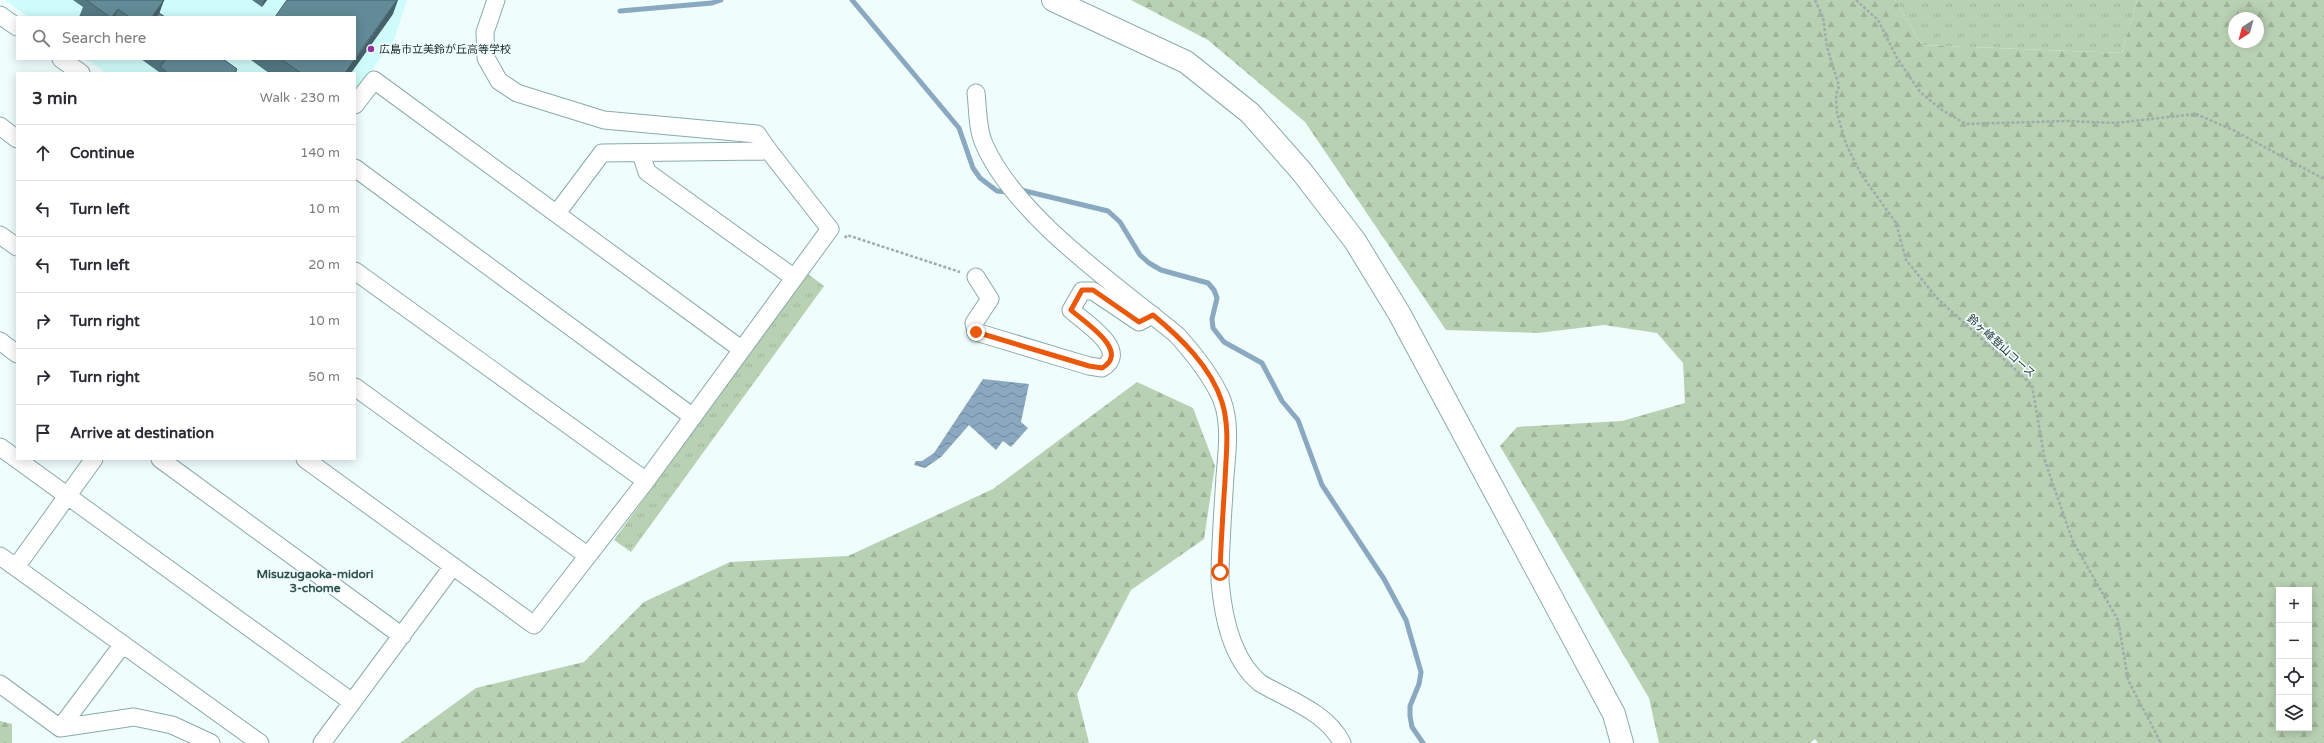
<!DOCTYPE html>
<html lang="en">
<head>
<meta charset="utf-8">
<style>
	:root { --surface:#fff; --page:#f2f2f3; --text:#2b2b33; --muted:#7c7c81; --line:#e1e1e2 }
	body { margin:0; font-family:"Varela Round","Noto Sans JP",sans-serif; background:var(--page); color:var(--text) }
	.controls { position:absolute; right:12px; bottom:12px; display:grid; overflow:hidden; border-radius:0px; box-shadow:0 2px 10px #0003 }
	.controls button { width:36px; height:36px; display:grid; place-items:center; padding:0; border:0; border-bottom:1px solid var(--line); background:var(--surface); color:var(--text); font:20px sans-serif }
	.compass { position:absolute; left:2228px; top:12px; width:36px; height:36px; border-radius:50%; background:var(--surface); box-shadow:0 2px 10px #0003; rotate:216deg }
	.stop { position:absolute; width:12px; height:12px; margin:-9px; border:3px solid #ea580c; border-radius:50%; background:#fff }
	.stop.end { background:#ea580c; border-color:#fff; box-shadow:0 1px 4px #0008 }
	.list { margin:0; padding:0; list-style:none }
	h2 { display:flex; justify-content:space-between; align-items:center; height:52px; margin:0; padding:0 16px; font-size:17px }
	h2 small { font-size:13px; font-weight:400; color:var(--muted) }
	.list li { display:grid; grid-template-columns:26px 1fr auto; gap:12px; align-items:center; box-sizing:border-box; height:56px; padding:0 16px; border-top:1px solid var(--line) }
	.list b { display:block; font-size:15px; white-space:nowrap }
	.list em { font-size:13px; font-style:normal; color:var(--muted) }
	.icon { flex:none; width:22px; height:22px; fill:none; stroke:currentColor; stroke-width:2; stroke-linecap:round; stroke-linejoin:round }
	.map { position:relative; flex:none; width:2324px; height:743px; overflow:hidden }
	.search { position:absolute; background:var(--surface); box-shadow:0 2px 10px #0003; left:16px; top:16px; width:340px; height:44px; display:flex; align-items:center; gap:10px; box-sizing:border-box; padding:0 14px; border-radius:0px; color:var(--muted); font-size:15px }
	.panel { position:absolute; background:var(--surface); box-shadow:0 2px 10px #0003; left:16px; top:72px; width:340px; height:388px; border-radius:0px }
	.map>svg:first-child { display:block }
	.built { fill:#cefcfa }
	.grass { fill:url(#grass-tufts) }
	.forest { fill:url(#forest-firs); fill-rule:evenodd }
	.water { fill:url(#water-waves) }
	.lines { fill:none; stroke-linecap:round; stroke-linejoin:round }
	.stream { stroke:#8ba8c1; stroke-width:5 }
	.minor-casing { stroke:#89abaa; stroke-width:19 }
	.tertiary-casing { stroke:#89abaa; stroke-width:24 }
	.path { stroke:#9eacab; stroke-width:2.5; stroke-dasharray:3 2; stroke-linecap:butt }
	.minor { stroke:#fff; stroke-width:17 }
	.tertiary { stroke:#fff; stroke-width:22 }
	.wall { fill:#547882 }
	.shaded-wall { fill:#45616a }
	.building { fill:#628b97; stroke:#45616a }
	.route { stroke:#ea580c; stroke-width:5 }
	.poi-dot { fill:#92349d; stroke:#effdfc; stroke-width:1.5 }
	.labels { text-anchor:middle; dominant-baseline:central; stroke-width:3.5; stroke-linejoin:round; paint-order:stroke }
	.poi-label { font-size:11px; fill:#1c2a2a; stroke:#effdfc; text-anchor:start }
	.street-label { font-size:11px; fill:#1c2a2a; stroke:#effdfc }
	.neighbourhood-label { font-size:12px; font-weight:bold; fill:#30504f; stroke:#effdfc }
</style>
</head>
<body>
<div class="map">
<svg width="2324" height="743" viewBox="0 0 2324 743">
	<defs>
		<pattern id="grass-tufts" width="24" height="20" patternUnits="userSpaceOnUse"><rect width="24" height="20" fill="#b9d1b3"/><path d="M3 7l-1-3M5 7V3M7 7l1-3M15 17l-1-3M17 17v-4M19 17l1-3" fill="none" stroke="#9eb49a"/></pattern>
		<pattern id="forest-firs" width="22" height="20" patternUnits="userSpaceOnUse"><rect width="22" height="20" fill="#b9d1b3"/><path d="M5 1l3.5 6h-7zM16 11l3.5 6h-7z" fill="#9eb49a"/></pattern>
		<pattern id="water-waves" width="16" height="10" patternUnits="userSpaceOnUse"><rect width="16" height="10" fill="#8ba8c1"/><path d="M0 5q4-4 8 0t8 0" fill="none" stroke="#71899d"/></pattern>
	</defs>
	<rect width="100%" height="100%" fill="#effdfc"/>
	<path class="built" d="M5,0H407L394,40L355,93V73H106L86,59H355V17H28Z"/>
	<path class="grass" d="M1895,0H2137L2122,53L1922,45Z
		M808,274L824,286L631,552L614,540Z"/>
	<path class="forest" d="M1131,0H1895L1922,45L2122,53L2137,0H2324V743H1818L1815,739L1810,743H1659L1649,698L1500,446L1517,427L1622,421L1685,403L1683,363L1657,333L1604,325L1538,333L1446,330L1305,122L1208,40ZM2234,18H2258V42H2234ZM2279,590H2309V728H2279Z
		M1137,382L1193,408L1215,466L1204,539L1131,590L1077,694L1089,743H400L476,688L584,662L644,602L730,562L848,556L993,489Z
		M0,721L12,724V743H0Z"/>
	<path class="water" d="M983,379L1029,384L1021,422L1028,428L1011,447L1003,441L996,450L969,425L941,457L925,468L914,465L916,461H922L934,453Z"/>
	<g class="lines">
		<path class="stream" d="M852,0L959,128L973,168L980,178L997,191L1007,192
			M620,11L712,3L721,0
			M1021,190L1108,211L1120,222L1140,255L1149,263L1161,270L1208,283L1214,290L1217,298L1212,319L1213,328L1224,342L1262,363L1282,401L1298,420L1322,485L1384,579L1406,620L1421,672L1419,684L1410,706V716L1412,727L1423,743"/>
		<defs>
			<path id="minor" d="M496,0L485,32L486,58L499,81L517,93L604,120L757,134L769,151
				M0,15L17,27
				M61,59L81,73
				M976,93C978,109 977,128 984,144C1016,217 1115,284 1177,335C1194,354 1212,376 1222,400C1231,424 1227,452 1225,476C1223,511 1220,546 1220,581C1223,616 1231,659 1260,683C1287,699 1327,712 1342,743
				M355,105L374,80L741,349
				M0,126L17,139
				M641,154L647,172L793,277
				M355,168L693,417
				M0,235L17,247
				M355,271L646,481
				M976,277L990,299L974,323L976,332L1089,366L1102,368C1131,351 1085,323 1071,310L1082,291H1093L1139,322L1153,315
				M0,341L17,354
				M355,387L588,556
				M0,447L352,702
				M160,459L402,636
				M305,459L534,625L646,481L830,229L769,151L602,153L557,213
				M0,556L260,743
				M16,567L94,459
				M0,684L60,728L123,644
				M60,728L134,717L172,725L211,743
				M322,743L453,566"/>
			<path id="tertiary" d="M1053,0L1186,62L1250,113L1302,172L1355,241L1399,313L1614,714L1622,743"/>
		</defs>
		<use href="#minor" class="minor-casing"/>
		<use href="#tertiary" class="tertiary-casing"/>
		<path class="path" d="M1815,0L1823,17L1827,47L1839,86L1836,95L1837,113L1846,144L1861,174L1896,223L1906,260L1937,298L2032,385L2045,461L2073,542L2118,620L2128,680L2161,743
			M1856,0L1878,20L1897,58L1920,92L1942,110L1966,124L2067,121L2115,123L2196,114L2233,130L2324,179
			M845,238L847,235L960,272"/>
		<use href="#minor" class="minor"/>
		<use href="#tertiary" class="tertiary"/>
	</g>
	<path class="wall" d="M73,0H164L159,13L165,17H79L83,7Z
		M252,0H267L262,7Z
		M393,14L351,73H269L251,60V59H355Z
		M141,59H223L237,69L236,73H158L159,72Z"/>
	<path class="shaded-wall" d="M164,0L158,17H152Z
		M264,0H267L262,7Z
		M397,0H398L393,14L351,73H345Z
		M118,9L115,17H112Z"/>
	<path class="building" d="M86,0H164L152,17H129L118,9L112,17H110Z
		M287,0H397L355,58V17H275Z
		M159,13L165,17H156Z
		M165,59H223L237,69L235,73H168L160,67L166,59Z
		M281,59H355L345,73H301Z"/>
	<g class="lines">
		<path class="route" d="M976,332L1089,366L1102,368C1131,351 1085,323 1071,310L1082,290H1093L1139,322L1153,315C1181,338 1211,367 1222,402C1230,428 1226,454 1225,481C1223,511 1221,541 1220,572"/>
	</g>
	<circle class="poi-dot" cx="371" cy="49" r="4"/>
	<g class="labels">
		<g class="poi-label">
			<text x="379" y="49">広島市立美鈴が丘高等学校</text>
		</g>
		<g class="street-label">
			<text transform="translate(2001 346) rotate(42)">鈴ヶ峰登山コース</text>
		</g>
		<g class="neighbourhood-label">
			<text x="315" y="574">Misuzugaoka-midori<tspan x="315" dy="14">3-chome</tspan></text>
		</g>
	</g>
</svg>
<div class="controls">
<button>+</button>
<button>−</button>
<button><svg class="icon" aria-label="locate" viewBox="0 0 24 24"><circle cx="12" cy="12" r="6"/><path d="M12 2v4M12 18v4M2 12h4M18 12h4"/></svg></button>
<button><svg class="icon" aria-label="layers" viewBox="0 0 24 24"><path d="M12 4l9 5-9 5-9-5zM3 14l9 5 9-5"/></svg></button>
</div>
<svg class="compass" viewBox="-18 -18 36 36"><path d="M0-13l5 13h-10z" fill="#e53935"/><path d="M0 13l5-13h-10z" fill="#7c7c81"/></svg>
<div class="stop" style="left:1220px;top:572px"></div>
<div class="stop end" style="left:976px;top:332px"></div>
<div class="search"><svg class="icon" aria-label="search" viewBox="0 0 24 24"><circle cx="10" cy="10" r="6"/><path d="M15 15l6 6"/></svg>Search here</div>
<section class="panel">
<h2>3 min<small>Walk · 230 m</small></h2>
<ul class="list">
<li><svg class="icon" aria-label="ahead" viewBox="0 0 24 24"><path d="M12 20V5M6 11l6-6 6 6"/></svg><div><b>Continue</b></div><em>140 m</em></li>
<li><svg class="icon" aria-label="left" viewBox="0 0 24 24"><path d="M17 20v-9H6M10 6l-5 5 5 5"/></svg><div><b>Turn left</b></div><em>10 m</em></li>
<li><svg class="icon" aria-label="left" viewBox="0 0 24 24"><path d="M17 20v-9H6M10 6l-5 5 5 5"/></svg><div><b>Turn left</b></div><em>20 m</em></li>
<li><svg class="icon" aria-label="right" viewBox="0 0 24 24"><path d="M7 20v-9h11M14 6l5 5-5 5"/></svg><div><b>Turn right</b></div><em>10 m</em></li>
<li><svg class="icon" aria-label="right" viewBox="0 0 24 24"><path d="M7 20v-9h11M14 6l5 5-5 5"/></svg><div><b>Turn right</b></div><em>50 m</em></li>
<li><svg class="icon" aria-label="arrive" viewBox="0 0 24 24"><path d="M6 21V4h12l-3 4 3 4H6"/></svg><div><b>Arrive at destination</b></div></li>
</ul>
</section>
</div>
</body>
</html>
